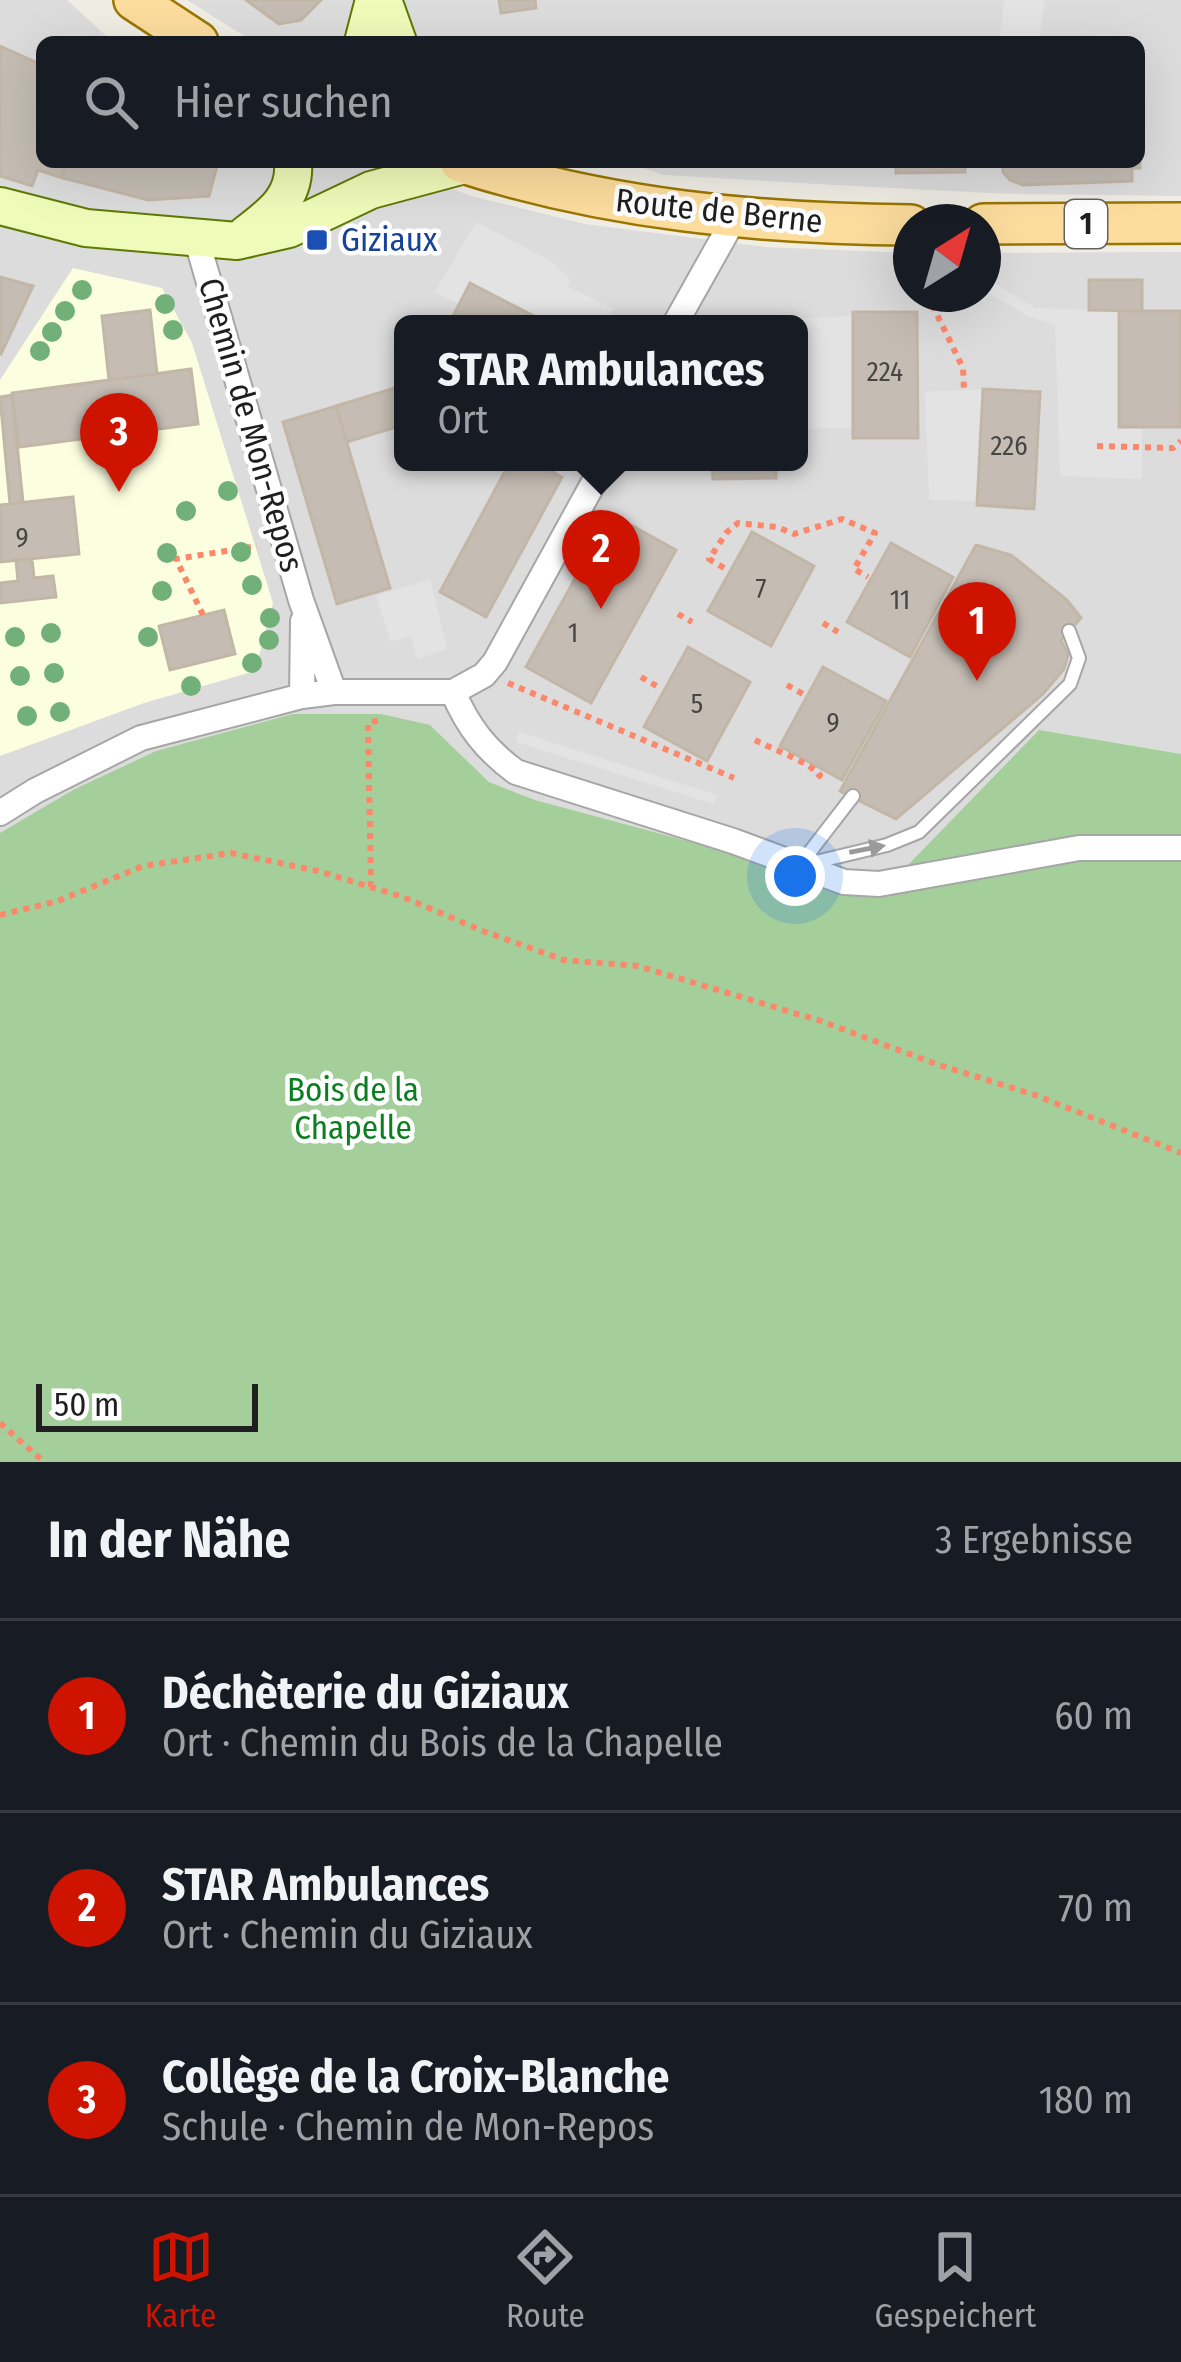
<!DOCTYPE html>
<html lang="de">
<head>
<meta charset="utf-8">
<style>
	:root { --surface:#171b24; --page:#20242c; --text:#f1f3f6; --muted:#9ea1a6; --line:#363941; --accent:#ce1400 }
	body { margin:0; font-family:"Fira Sans Condensed",sans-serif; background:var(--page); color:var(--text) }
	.compass { position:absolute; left:893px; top:204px; width:108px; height:108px; border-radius:50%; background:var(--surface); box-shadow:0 12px 48px #0002; rotate:37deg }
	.scale { position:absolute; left:36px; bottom:30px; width:222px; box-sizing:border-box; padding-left:12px; border:6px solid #1f1f1f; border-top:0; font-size:33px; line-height:42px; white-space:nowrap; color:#1f1f1f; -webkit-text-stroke:9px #fff; paint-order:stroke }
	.you { position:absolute; left:795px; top:876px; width:42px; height:42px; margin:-30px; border:9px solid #fff; border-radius:50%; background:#1a73e8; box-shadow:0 0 0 18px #1a73e833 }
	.badge { display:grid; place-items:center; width:78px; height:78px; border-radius:50%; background:var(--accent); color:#fff; font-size:39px; font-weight:700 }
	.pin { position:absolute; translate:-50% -99px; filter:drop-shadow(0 3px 6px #0008) }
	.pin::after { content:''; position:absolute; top:63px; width:42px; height:36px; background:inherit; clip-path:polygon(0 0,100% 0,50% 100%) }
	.popup { position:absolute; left:394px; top:315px; width:414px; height:156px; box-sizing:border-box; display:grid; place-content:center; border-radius:18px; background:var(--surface); filter:drop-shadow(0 3px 9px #0005); font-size:39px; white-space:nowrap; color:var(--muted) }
	.popup b { font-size:45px; color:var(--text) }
	.popup::after { content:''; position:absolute; left:50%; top:100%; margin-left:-24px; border:24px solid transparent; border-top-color:var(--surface) }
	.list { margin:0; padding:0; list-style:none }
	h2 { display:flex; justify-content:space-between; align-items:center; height:156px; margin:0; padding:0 48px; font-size:51px }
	h2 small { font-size:39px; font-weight:400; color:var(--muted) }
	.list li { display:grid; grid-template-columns:78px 1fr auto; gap:36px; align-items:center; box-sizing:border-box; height:192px; padding:0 48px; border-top:3px solid var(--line) }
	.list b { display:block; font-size:45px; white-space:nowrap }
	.list p { margin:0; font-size:39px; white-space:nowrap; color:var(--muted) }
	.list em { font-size:39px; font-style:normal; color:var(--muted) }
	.icon { flex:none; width:66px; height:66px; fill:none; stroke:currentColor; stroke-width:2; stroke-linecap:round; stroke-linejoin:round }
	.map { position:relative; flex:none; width:1181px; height:1462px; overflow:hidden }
	.search { position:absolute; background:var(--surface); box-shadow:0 12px 48px #0002; left:36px; right:36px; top:36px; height:132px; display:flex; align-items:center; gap:30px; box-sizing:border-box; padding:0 42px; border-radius:18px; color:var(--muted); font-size:45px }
	.sheet { height:732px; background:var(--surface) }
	nav { display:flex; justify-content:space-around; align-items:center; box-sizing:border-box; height:168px; border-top:3px solid var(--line); background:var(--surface); font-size:33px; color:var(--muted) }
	nav a { display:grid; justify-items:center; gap:6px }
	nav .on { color:var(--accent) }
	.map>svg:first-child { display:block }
	.residential { fill:#dddcdc; fill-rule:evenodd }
	.education { fill:#fcffdf }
	.forest { fill:#a4cf9a }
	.parking { fill:#e3e3e3 }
	.building { fill:#c5bdb4; stroke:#c2b6a7; stroke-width:3 }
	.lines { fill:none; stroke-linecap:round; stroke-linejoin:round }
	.lane-casing { stroke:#a6a6a6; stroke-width:16 }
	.street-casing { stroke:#a6a6a6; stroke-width:28 }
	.secondary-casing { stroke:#607804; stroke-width:40 }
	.primary-casing { stroke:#9a7600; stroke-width:44 }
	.path { stroke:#fb886b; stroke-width:6; stroke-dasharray:6 6; stroke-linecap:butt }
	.lane { stroke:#fff; stroke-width:12 }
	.street { stroke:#fff; stroke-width:24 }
	.secondary { stroke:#f0fab9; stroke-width:36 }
	.primary { stroke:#fcdd9e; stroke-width:39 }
	.tree { fill:#72b079 }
	.oneway { fill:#9a9a9a }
	.transit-dot { fill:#1a4fb4; stroke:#fff; stroke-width:4.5 }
	.labels { text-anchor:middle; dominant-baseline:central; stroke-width:9; stroke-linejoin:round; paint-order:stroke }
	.number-label { font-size:27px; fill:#484644 }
	.shield { fill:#fff; stroke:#626262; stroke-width:3 }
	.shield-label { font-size:30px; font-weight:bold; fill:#1f1f1f }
	.street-label { font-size:33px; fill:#1f1f1f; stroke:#fff }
	.transit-label { font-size:33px; fill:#164399; stroke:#fff; text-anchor:start }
	.park-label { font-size:33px; fill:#0b7f20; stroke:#fff }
</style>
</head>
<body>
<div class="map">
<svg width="1181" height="1462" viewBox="0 0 1181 1462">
	<rect width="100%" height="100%" fill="#f0ede5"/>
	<path class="residential" d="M0,0H67L113,42H42V162H372L472,196L585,224L765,247L911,253V294H983V253L1181,252V754L1040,731L907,866L806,879L725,851L535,800L489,782L430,725L0,833ZM403,324H799V462H403Z
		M187,0H1181V196L1010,194L852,186L664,175L625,162H1139V42H254Z"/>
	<path class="education" d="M73,268L162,288L192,343L273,603L255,671L144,703L0,756V380Z"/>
	<path class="forest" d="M293,714H381L430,725L489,782L535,800L725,851L806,879L907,866L1039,730L1181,754V1462H0V833L73,790L156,751Z"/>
	<path class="parking" d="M1004,0H1045L1039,42H999Z
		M476,222L551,261L571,280L567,286L614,309L607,324H549L470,284L459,304L435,292Z
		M986,278L1035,308L1119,311V426L1142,427V479L1060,476L1055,325L1030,317L983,290Z
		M853,316L854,428L799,429L796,319Z
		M983,389L978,501L929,500L925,392Z
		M430,579L447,649L418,659L410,636L391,642L376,596Z
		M519,732L717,795L714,804L516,742Z"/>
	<path class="building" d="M246,0H321L301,20L279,24Z
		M499,0H535L536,8L501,13Z
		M0,46L42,65V162H65L63,178L38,170L32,186L0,176Z
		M1139,139L1140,168H1132V181L1023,185L1010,180L1003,172L1002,162H1139Z
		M65,162H218L209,196L148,200L63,178Z
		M896,162H965V172L896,173Z
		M0,277L33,286L1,354L0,353Z
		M1089,280H1142V311L1089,310Z
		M470,283L549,324H449Z
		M150,310L157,374L109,380L102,316Z
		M1119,311H1181V427H1119Z
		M853,312H917L918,438H853Z
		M191,369L198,424L19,447L12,393Z
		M395,388L403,425L347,442L336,406Z
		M983,389L1040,392L1034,509L977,505Z
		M12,395L23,502L10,504L0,397Z
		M336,406L390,588L337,604L283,422Z
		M510,462H535L562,477L486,617L440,592Z
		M712,462H776V478L713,479Z
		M73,497L79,554L0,562V505Z
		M611,514L676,550L591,703L526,667Z
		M752,532L814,566L771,646L708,611Z
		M891,543L953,577L910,657L847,622Z
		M976,545L1011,555L1067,600L1081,618L1061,640L1068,655L1064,669L1043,694L896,819L840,791Z
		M32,559L34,578L53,576L56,597L0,603V583L18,581L16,560Z
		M224,610L235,654L170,670L159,626Z
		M688,647L750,682L707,761L644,727Z
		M823,667L886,701L842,780L780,746Z"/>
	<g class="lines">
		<defs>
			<path id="lane" d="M853,796L799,866L887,845L919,832L1070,684L1079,658L1069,631"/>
			<path id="street" d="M197,241L301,600L334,692
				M675,324L735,217
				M453,692C468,727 486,750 516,772L733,841L844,882L879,884L1079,848H1181
				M302,696L303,621
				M0,813L35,791L141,738L302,696L334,692H453L484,675L495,662L605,462"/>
			<path id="secondary" d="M383,0L398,42
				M363,42L374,0
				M0,206L86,228L237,241L289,229L371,190L468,164
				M245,235C271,215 296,198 293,162"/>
			<path id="primary" d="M134,0L198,42
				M460,162C606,209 758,224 911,225
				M983,224L1181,223"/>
		</defs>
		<use href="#lane" class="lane-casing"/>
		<use href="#street" class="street-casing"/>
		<use href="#secondary" class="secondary-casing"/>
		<use href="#primary" class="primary-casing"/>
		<path class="path" d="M927,294L963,368L964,390
			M1097,446L1173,448L1181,441
			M724,568L709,559L727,532L738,523L777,527L794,534L842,519L875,533L854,569L868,577
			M678,614L692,622
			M203,615L176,559L257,546
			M823,623L838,632
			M641,677L660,688
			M508,683L734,778
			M787,685L803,694
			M755,740C774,750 807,761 820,775L815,781
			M371,887L368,723L380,720
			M0,915L58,901L143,866L231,853L318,871L403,897L483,931L564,960L638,966L821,1021L936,1064L1035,1095L1181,1153
			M0,1423L44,1462"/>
		<use href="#lane" class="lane"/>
		<use href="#street" class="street"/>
		<use href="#secondary" class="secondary"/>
		<use href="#primary" class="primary"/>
	</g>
	<g class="tree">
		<circle cx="82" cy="290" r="10"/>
		<circle cx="165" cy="304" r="10"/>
		<circle cx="65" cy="311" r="10"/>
		<circle cx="173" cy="330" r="10"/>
		<circle cx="52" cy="332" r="10"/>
		<circle cx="40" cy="351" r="10"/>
		<circle cx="228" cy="491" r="10"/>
		<circle cx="186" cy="511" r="10"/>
		<circle cx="241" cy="552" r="10"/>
		<circle cx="167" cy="553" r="10"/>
		<circle cx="252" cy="585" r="10"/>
		<circle cx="162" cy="591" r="10"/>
		<circle cx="270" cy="618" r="10"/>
		<circle cx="51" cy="633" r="10"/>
		<circle cx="15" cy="637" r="10"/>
		<circle cx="148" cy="637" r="10"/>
		<circle cx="269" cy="640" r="10"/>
		<circle cx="252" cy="663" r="10"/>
		<circle cx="54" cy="673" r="10"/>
		<circle cx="20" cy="676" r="10"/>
		<circle cx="191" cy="686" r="10"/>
		<circle cx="60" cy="712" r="10"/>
		<circle cx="27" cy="716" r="10"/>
	</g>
	<defs><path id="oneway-solid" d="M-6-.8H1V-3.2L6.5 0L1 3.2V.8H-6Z" transform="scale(3)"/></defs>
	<use class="oneway" href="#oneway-solid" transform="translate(867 849) rotate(-11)"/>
	<rect class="transit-dot" x="305" y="228" width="24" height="24" rx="6"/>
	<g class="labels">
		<g class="number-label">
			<text x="885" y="372">224</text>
			<text x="1009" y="446">226</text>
			<text x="22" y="538">9</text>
			<text x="761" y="589">7</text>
			<text x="900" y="600">11</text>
			<text x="573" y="633">1</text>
			<text x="697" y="704">5</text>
			<text x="833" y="723">9</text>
		</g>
		<rect class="shield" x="1065" y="200" width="42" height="48" rx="9"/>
		<g class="shield-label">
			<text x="1086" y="224">1</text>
		</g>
		<g class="street-label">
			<text transform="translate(719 211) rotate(6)">Route de Berne</text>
			<text transform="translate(251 425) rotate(74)">Chemin de Mon-Repos</text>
		</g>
		<g class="transit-label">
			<text x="341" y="240">Giziaux</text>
		</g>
		<g class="park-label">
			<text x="353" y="1090">Bois de la<tspan x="353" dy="38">Chapelle</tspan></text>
		</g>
	</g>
</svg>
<svg class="compass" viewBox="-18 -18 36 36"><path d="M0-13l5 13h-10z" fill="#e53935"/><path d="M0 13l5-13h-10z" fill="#9ea1a6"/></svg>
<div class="scale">50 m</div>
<div class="you"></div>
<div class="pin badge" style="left:977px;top:681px">1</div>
<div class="pin badge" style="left:601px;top:609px">2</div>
<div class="popup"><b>STAR Ambulances</b>Ort</div>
<div class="pin badge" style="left:119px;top:492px">3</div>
<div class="search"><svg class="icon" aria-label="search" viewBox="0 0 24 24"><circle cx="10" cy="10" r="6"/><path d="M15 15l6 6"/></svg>Hier suchen</div>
</div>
<section class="sheet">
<h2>In der Nähe<small>3 Ergebnisse</small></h2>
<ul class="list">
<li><span class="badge">1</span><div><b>Déchèterie du Giziaux</b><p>Ort · Chemin du Bois de la Chapelle</p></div><em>60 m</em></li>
<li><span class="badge">2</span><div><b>STAR Ambulances</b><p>Ort · Chemin du Giziaux</p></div><em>70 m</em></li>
<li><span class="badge">3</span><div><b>Collège de la Croix-Blanche</b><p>Schule · Chemin de Mon-Repos</p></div><em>180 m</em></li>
</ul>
</section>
<nav>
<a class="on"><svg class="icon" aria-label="map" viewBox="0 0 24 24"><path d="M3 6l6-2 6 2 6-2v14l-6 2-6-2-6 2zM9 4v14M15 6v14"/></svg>Karte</a>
<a><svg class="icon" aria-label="directions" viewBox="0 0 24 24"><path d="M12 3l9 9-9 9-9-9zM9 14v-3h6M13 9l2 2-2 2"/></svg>Route</a>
<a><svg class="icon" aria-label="saved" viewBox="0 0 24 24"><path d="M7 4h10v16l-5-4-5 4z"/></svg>Gespeichert</a>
</nav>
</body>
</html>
